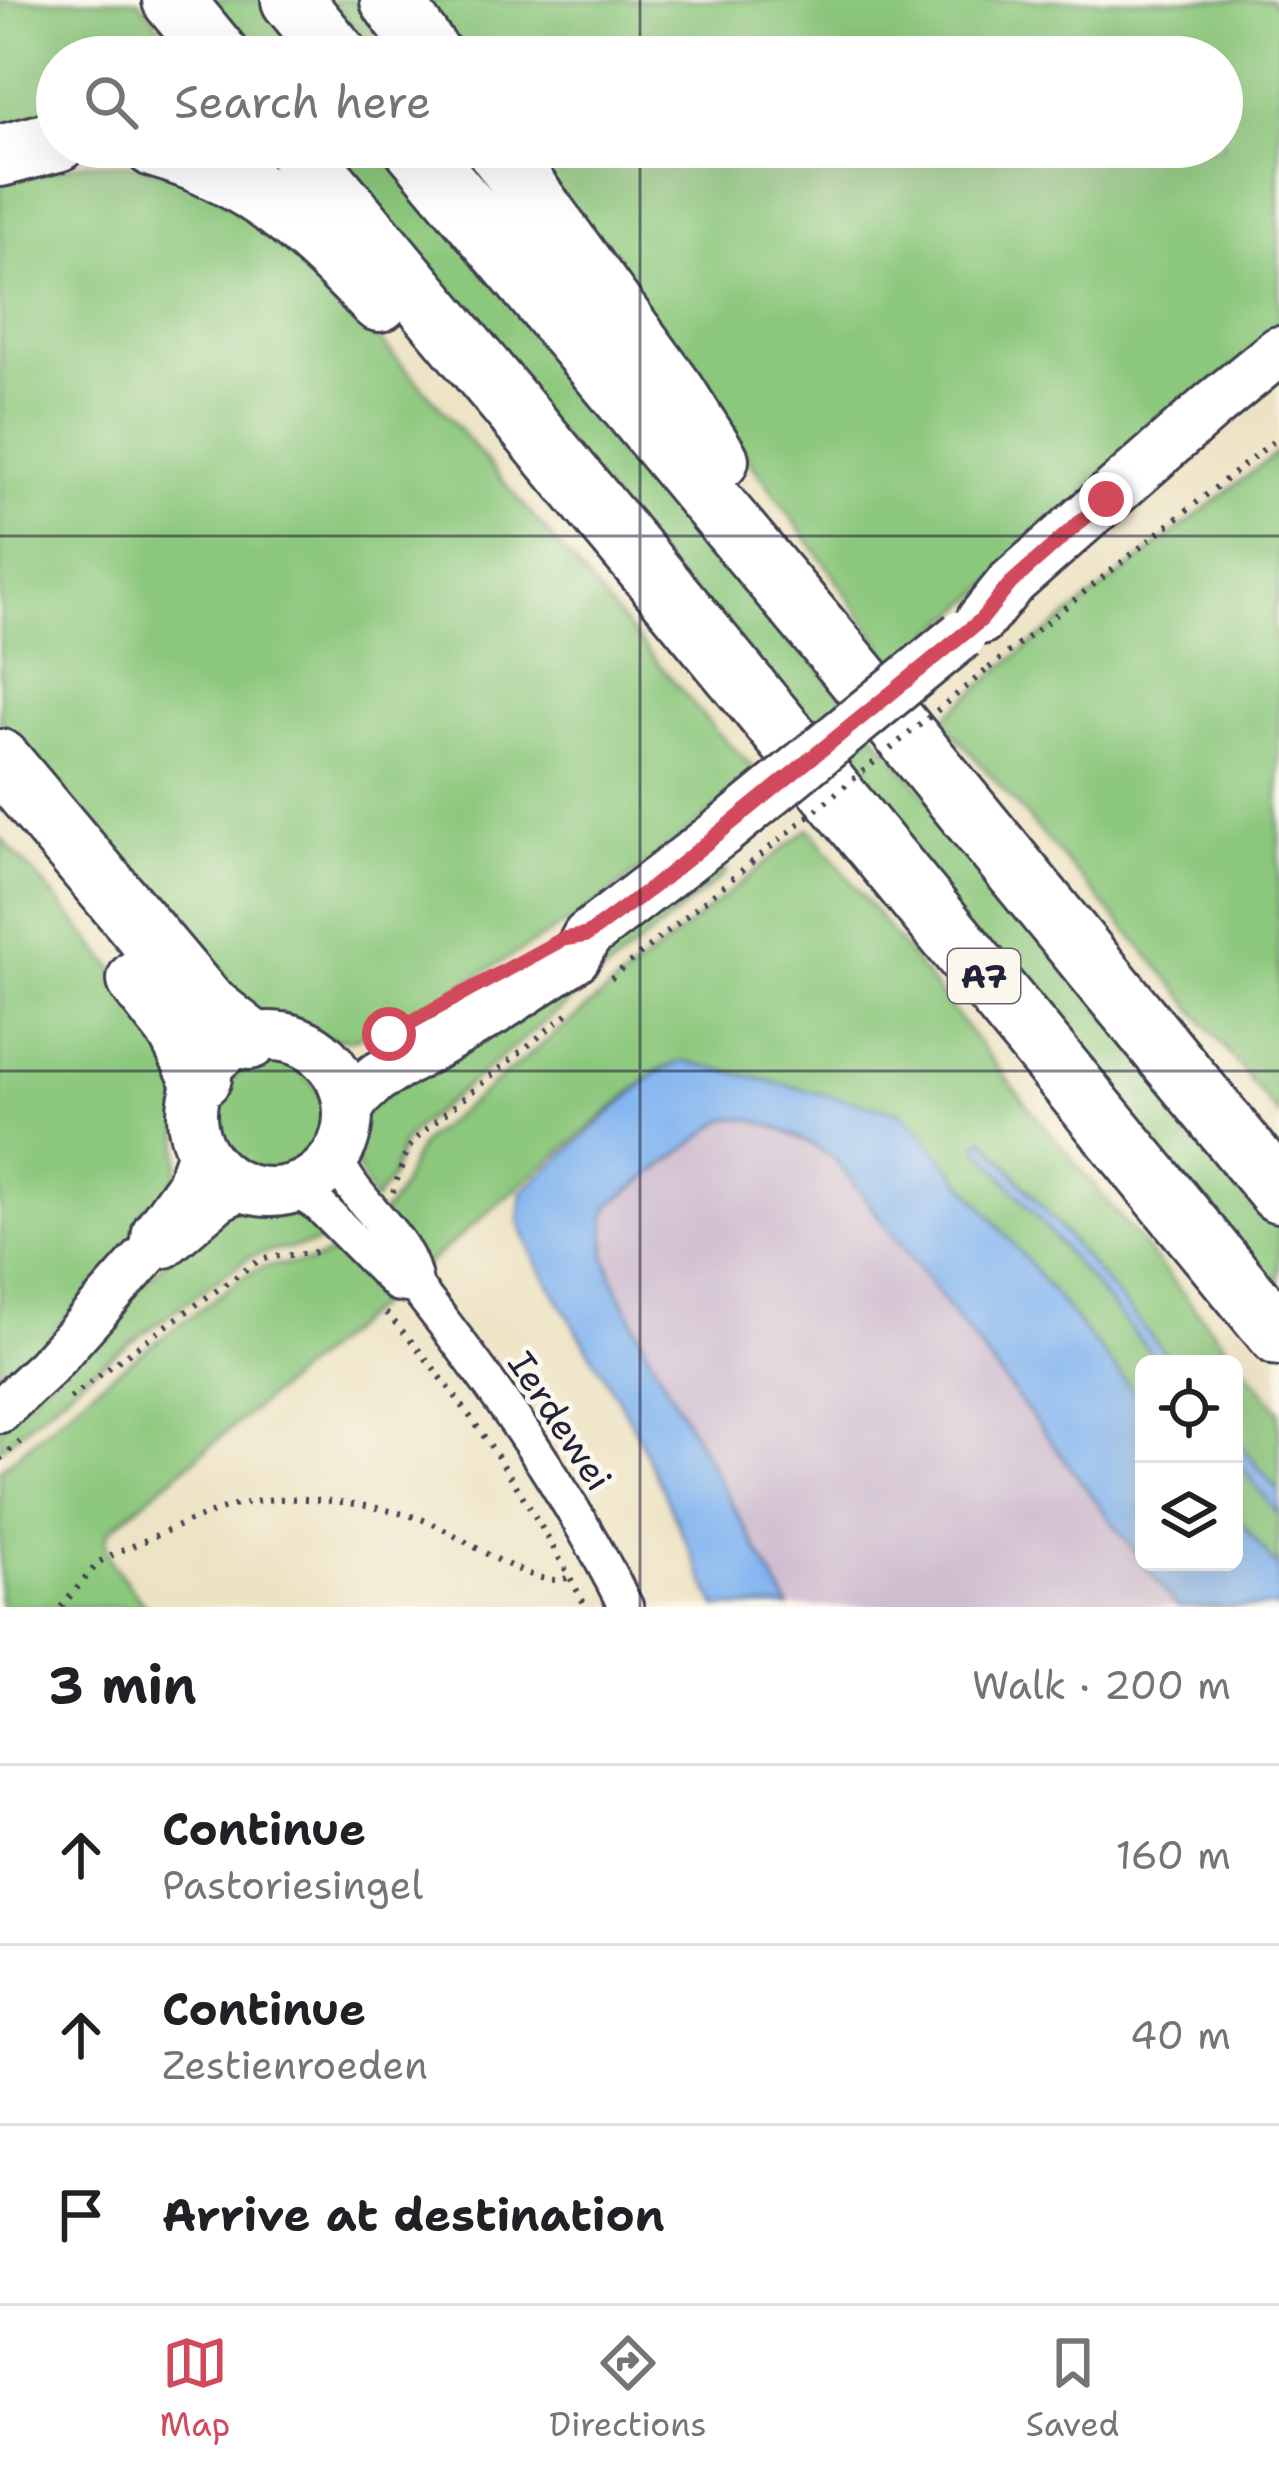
<!DOCTYPE html>
<html lang="en">
<head>
<meta charset="utf-8">
<style>
	:root { --surface:#fff; --page:#f6f6f6; --text:#202124; --muted:#757577; --line:#e0e0e0; --accent:#d1495b }
	body { margin:0; font-family:"Shantell Sans",sans-serif; background:var(--page); color:var(--text) }
	.controls { position:absolute; right:36px; bottom:36px; display:grid; overflow:hidden; border-radius:18px; box-shadow:0 12px 48px #0002 }
	.controls button { width:108px; height:108px; display:grid; place-items:center; padding:0; border:0; border-bottom:3px solid var(--line); background:var(--surface); color:var(--text); font:60px sans-serif }
	.stop { position:absolute; width:36px; height:36px; margin:-27px; border:9px solid #d1495b; border-radius:50%; background:#fff }
	.stop.end { background:#d1495b; border-color:#fff; box-shadow:0 3px 12px #0008 }
	.list { margin:0; padding:0; list-style:none }
	h2 { display:flex; justify-content:space-between; align-items:center; height:156px; margin:0; padding:0 48px; font-size:51px }
	h2 small { font-size:39px; font-weight:400; color:var(--muted) }
	.list li { display:grid; grid-template-columns:78px 1fr auto; gap:36px; align-items:center; box-sizing:border-box; height:180px; padding:0 48px; border-top:3px solid var(--line) }
	.list b { display:block; font-size:45px; white-space:nowrap }
	.list p { margin:0; font-size:39px; white-space:nowrap; color:var(--muted) }
	.list em { font-size:39px; font-style:normal; color:var(--muted) }
	.icon { flex:none; width:66px; height:66px; fill:none; stroke:currentColor; stroke-width:2; stroke-linecap:round; stroke-linejoin:round }
	.map { position:relative; flex:none; width:1279px; height:1607px; overflow:hidden }
	.search { position:absolute; background:var(--surface); box-shadow:0 12px 48px #0002; left:36px; right:36px; top:36px; height:132px; display:flex; align-items:center; gap:30px; box-sizing:border-box; padding:0 42px; border-radius:66px; color:var(--muted); font-size:45px }
	.sheet { height:696px; background:var(--surface) }
	nav { display:flex; justify-content:space-around; align-items:center; box-sizing:border-box; height:168px; border-top:3px solid var(--line); background:var(--surface); font-size:33px; color:var(--muted) }
	nav a { display:grid; justify-items:center; gap:6px }
	nav .on { color:var(--accent) }
	.map>svg:first-child { display:block }
	.industrial { fill:#cfbdd0 }
	.green { fill:#8bc77c; stroke:#56745c; stroke-width:3 }
	.water { fill:#83b5f0; stroke:#526c96; stroke-width:3 }
	.lines { fill:none; stroke-linecap:round; stroke-linejoin:round }
	.minor-casing { stroke:#403f50; stroke-width:39 }
	.tertiary-casing { stroke:#403f50; stroke-width:48 }
	.secondary-casing { stroke:#403f50; stroke-width:54 }
	.motorway-casing { stroke:#403f50; stroke-width:66 }
	.path { stroke:#403f50; stroke-width:6; stroke-dasharray:3 9; stroke-linecap:butt }
	.minor { stroke:#fff; stroke-width:33 }
	.tertiary { stroke:#fff; stroke-width:42 }
	.secondary { stroke:#fff; stroke-width:48 }
	.motorway { stroke:#fff; stroke-width:60 }
	.secondary-bridge-casing { stroke:#403f50; stroke-width:54; stroke-linecap:butt }
	.path-bridge { stroke:#403f50; stroke-width:6; stroke-dasharray:3 9; stroke-linecap:butt }
	.secondary-bridge { stroke:#fff; stroke-width:48 }
	.route { stroke:#d1495b; stroke-width:15 }
	.grid { fill:none; stroke:#22223b; stroke-width:3; stroke-opacity:0.55 }
	.labels { text-anchor:middle; dominant-baseline:central; stroke-width:10; stroke-linejoin:round; paint-order:stroke }
	.shield { fill:#fbf7ec; stroke:#636270; stroke-width:3 }
	.shield-label { font-size:33px; font-weight:bold; fill:#22223b }
	.street-label { font-size:36px; fill:#22223b; stroke:#fbf7ec }
</style>
</head>
<body>
<div class="map">
<svg width="1279" height="1607" viewBox="0 0 1279 1607">
	<rect width="100%" height="100%" fill="#fbf7ec"/>
	<filter id="ink" filterUnits="userSpaceOnUse"><feTurbulence type="fractalNoise" baseFrequency=".00833" numOctaves="2"/><feDisplacementMap in="SourceGraphic" scale="24" xChannelSelector="R" yChannelSelector="G"/><feConvolveMatrix kernelMatrix="1 2 1 2 8 2 1 2 1" color-interpolation-filters="sRGB"/></filter>
	<filter id="wash" filterUnits="userSpaceOnUse"><feTurbulence type="fractalNoise" baseFrequency=".004" numOctaves="4" result="noise"/><feDisplacementMap in="SourceGraphic" scale="48" xChannelSelector="R" yChannelSelector="G"/><feGaussianBlur stdDeviation="2.7" result="paint"/><feColorMatrix in="noise" values="0 0 0 0 0 0 0 0 0 0 0 0 0 0 0 0 0 1.4 0 .05"/><feComposite in="paint" operator="in"/></filter>
	<g filter="url(#wash)">
		<rect width="100%" height="100%" fill="#ede3c4"/>
		<path class="industrial" d="M737,1116L808,1141L835,1158L1177,1607H789L648,1352L606,1257L605,1215L609,1206L724,1119Z"/>
		<path class="green" d="M0,0H138L185,57H57V130L0,144Z
			M199,0H265L312,57H246Z
			M331,0H369L411,57H378Z
			M411,0H1271L1279,10V340L895,666L832,573L521,147H1222V57H454Z
			M321,147H387L1075,975L1279,1227V1309Z
			M86,163L126,164L171,173L202,185L306,259L435,401L715,730L760,774L591,909L442,997L380,1028L351,1040L333,1039L286,1026L238,1005L0,721V183Z
			M1279,451V597C1271,611 1272,635 1279,649V1116L1171,981L942,720L1006,664Z
			M809,828L1033,1112L1279,1410V1492L1234,1437V1364H1174L987,1140L984,1138L979,1148L1160,1364H1144V1404L918,1128L899,1112L685,1061L658,1070L110,1530L105,1541L112,1563L146,1607H2L0,1599V1470L94,1388L246,1275C274,1258 293,1269 318,1259C341,1251 387,1214 398,1193C410,1170 410,1155 429,1136Z
			M0,838L45,885L171,1038L182,1088L178,1172L157,1213L0,1395Z
			M716,862L726,873L418,1126L403,1143L390,1180L374,1201L353,1159L365,1109Z
			M216 1116a54 54 0 1 1 108 0a54 54 0 1 1-108 0Z
			M255,1205C295,1207 302,1209 333,1235C306,1252 276,1245 248,1258L86,1375L0,1449V1427L206,1221L234,1207Z
			M1234,1458L1279,1515V1569L1234,1514Z"/>
		<path class="water" d="M684,1061L899,1112L918,1128L1144,1404V1562H1234V1514L1279,1569V1607H1177L835,1159C810,1142 753,1111 724,1120L609,1206L605,1216L606,1257L613,1278L648,1352L789,1607H716L630,1419L535,1260L519,1222L522,1192L656,1073Z
			M984,1138L1174,1364H1160L979,1148L978,1144Z
			M1234,1437L1279,1492V1515L1234,1458Z"/>
	</g>
	<g filter="url(#ink)">
		<g class="lines">
			<defs>
				<path id="minor" d="M336,1157C353,1205 411,1235 416,1287C495,1387 569,1492 626,1607
					M294,1189L319,1205L397,1284L416,1287"/>
				<path id="tertiary" d="M165,1246L220,1199L243,1188
					M0,1411L47,1367L152,1249L154,1231L187,1185L200,1150"/>
				<path id="secondary" d="M981,620L1010,584L1213,405L1279,351
					M192 1114a78 78 0 1 1 156 0a78 78 0 1 1-156 0Z
					M348,1109L357,1096L376,1078L495,1010L575,958L587,936L723,831"/>
				<path id="motorway" d="M173,0L220,57
					M292,0L339,57
					M391,0L432,57
					M155,147C255,175 309,229 379,301
					M296,147L688,617L1279,1335
					M415,147L848,665L1279,1192
					M496,147L676,394L718,460
					M0,156L57,141
					M0,760L205,1004L249,1039
					M138,980L178,1031L201,1077"/>
			</defs>
			<use href="#minor" class="minor-casing"/>
			<use href="#tertiary" class="tertiary-casing"/>
			<use href="#secondary" class="secondary-casing"/>
			<use href="#motorway" class="motorway-casing"/>
			<path class="path" d="M989,668L1279,437
				M611,978L751,863
				M393,1192L407,1150L421,1133L573,1009
				M386,1313C467,1400 530,1502 586,1607
				M70,1398L131,1351L258,1261C279,1253 301,1257 323,1250
				M0,1459L20,1442
				M61,1607L99,1562L112,1555C155,1537 206,1510 251,1502C300,1493 370,1504 418,1518C454,1529 536,1594 569,1577"/>
			<use href="#minor" class="minor"/>
			<use href="#tertiary" class="tertiary"/>
			<use href="#secondary" class="secondary"/>
			<use href="#motorway" class="motorway"/>
			<defs>
				<path id="secondary-bridge" d="M723,831L962,635"/>
			</defs>
			<use href="#secondary-bridge" class="secondary-bridge-casing"/>
			<path class="path-bridge" d="M751,863L989,668"/>
			<use href="#secondary-bridge" class="secondary-bridge"/>
		</g>
	</g>
	<g class="lines" filter="url(#ink)">
		<path class="route" d="M389,1034L563,939L587,935L654,886L981,620L1010,584L1106,499"/>
	</g>
	<path class="grid" d="M640,0V57M640,147V1607M0,536H1279M0,1071H1279"/>
	<g class="labels">
		<rect class="shield" x="948" y="949" width="72" height="54" rx="9"/>
		<g class="shield-label">
			<text x="984" y="976">A7</text>
		</g>
		<g class="street-label">
			<text transform="translate(560 1421) rotate(57)">Ierdewei</text>
		</g>
	</g>
</svg>
<div class="controls">
<button><svg class="icon" aria-label="locate" viewBox="0 0 24 24"><circle cx="12" cy="12" r="6"/><path d="M12 2v4M12 18v4M2 12h4M18 12h4"/></svg></button>
<button><svg class="icon" aria-label="layers" viewBox="0 0 24 24"><path d="M12 4l9 5-9 5-9-5zM3 14l9 5 9-5"/></svg></button>
</div>
<div class="stop" style="left:389px;top:1034px"></div>
<div class="stop end" style="left:1106px;top:499px"></div>
<div class="search"><svg class="icon" aria-label="search" viewBox="0 0 24 24"><circle cx="10" cy="10" r="6"/><path d="M15 15l6 6"/></svg>Search here</div>
</div>
<section class="sheet">
<h2>3 min<small>Walk · 200 m</small></h2>
<ul class="list">
<li><svg class="icon" aria-label="ahead" viewBox="0 0 24 24"><path d="M12 20V5M6 11l6-6 6 6"/></svg><div><b>Continue</b><p>Pastoriesingel</p></div><em>160 m</em></li>
<li><svg class="icon" aria-label="ahead" viewBox="0 0 24 24"><path d="M12 20V5M6 11l6-6 6 6"/></svg><div><b>Continue</b><p>Zestienroeden</p></div><em>40 m</em></li>
<li><svg class="icon" aria-label="arrive" viewBox="0 0 24 24"><path d="M6 21V4h12l-3 4 3 4H6"/></svg><div><b>Arrive at destination</b></div></li>
</ul>
</section>
<nav>
<a class="on"><svg class="icon" aria-label="map" viewBox="0 0 24 24"><path d="M3 6l6-2 6 2 6-2v14l-6 2-6-2-6 2zM9 4v14M15 6v14"/></svg>Map</a>
<a><svg class="icon" aria-label="directions" viewBox="0 0 24 24"><path d="M12 3l9 9-9 9-9-9zM9 14v-3h6M13 9l2 2-2 2"/></svg>Directions</a>
<a><svg class="icon" aria-label="saved" viewBox="0 0 24 24"><path d="M7 4h10v16l-5-4-5 4z"/></svg>Saved</a>
</nav>
</body>
</html>
